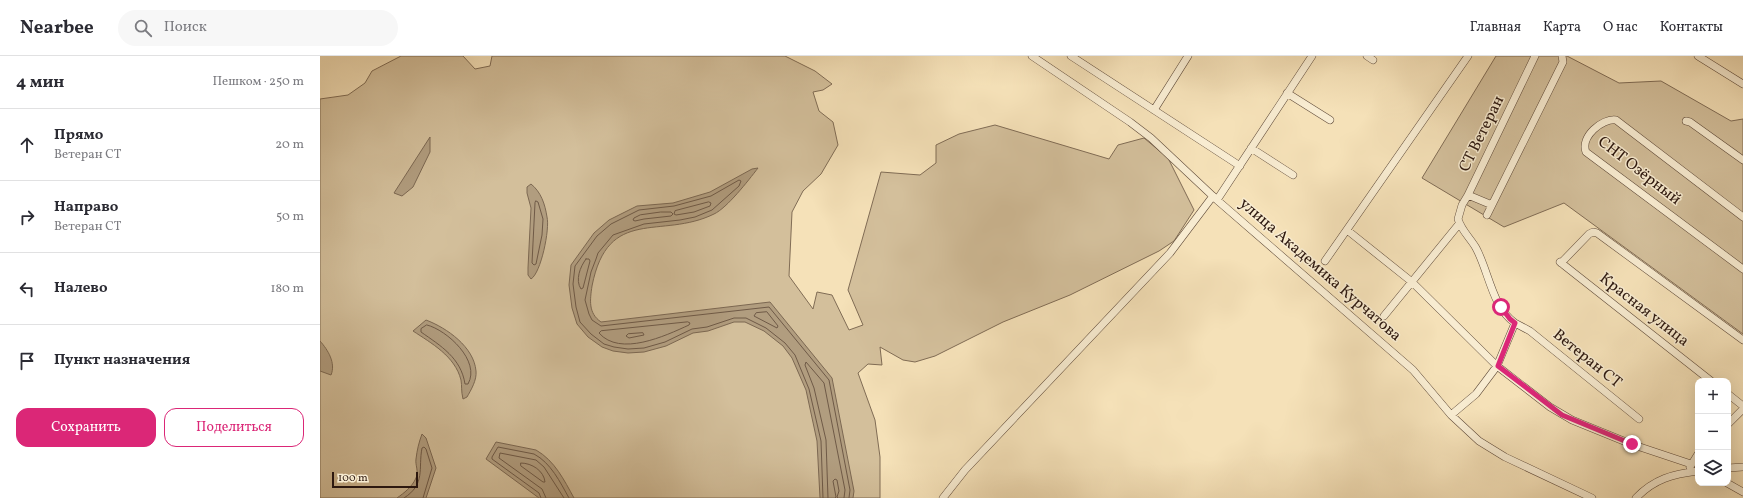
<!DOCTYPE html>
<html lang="ru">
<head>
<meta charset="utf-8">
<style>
	:root { --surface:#fff; --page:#f7f7f7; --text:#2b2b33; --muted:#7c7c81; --line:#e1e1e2; --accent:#db2777 }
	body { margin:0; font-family:Vollkorn,serif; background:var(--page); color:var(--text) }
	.controls { position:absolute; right:12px; bottom:12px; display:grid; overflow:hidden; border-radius:8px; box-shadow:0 4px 16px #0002 }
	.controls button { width:36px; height:36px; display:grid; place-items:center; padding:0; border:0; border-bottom:1px solid var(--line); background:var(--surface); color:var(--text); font:20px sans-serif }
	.scale { position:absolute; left:12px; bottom:10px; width:86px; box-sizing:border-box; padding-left:4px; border:2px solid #2d180f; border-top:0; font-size:11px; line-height:14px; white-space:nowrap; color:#2d180f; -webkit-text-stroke:3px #f8ecd1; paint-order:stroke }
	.stop { position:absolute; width:12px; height:12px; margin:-9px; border:3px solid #db2777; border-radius:50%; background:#fff }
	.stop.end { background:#db2777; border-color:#fff; box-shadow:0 1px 4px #0008 }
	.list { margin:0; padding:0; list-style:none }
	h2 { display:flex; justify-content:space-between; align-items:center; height:52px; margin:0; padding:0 16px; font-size:17px }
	h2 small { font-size:13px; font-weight:400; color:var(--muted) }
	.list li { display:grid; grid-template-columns:26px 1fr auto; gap:12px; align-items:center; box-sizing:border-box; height:72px; padding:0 16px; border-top:1px solid var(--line) }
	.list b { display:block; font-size:15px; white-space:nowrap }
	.list p { margin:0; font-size:13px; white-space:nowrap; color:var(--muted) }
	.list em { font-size:13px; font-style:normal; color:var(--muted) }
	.actions { display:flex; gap:8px; padding:12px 16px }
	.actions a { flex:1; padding:9px 0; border:1px solid var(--accent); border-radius:12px; text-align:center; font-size:14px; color:var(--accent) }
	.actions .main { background:var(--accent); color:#fff }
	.icon { flex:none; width:22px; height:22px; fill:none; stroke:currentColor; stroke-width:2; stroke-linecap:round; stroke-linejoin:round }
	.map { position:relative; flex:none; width:1423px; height:442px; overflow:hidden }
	header { display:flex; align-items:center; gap:24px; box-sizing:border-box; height:56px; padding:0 20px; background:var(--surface); border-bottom:1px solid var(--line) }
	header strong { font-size:19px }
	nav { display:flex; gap:22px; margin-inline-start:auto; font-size:14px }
	.search { width:280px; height:36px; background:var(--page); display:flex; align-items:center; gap:10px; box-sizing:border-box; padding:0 14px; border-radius:22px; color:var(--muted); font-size:15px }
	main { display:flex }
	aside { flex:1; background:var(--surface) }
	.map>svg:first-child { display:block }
	.green { fill:#d3bf9b; stroke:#806c55 }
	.water { fill:#b19d7f; stroke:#7c6852 }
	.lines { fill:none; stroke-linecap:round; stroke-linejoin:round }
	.shore { stroke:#6f5a47; stroke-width:1 }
	.minor-casing { stroke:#5f4a39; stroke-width:8 }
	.minor { stroke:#f8ecd1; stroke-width:7 }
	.route { stroke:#db2777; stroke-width:5 }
	.labels { text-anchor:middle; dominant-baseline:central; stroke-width:3; stroke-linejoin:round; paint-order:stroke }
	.street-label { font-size:16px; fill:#2d180f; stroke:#f8ecd1 }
</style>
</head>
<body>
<header>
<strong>Nearbee</strong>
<div class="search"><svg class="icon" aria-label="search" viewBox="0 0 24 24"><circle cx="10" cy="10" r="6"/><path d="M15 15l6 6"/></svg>Поиск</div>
<nav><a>Главная</a><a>Карта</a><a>О нас</a><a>Контакты</a></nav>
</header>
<main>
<aside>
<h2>4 мин<small>Пешком · 250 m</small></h2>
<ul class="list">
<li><svg class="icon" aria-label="ahead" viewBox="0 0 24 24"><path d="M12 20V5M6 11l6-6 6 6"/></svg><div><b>Прямо</b><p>Ветеран СТ</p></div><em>20 m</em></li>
<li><svg class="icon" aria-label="right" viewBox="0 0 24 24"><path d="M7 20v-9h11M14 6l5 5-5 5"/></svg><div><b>Направо</b><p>Ветеран СТ</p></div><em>50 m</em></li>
<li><svg class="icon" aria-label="left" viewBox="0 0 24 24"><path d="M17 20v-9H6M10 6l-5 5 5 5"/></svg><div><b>Налево</b></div><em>180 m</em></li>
<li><svg class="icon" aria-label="arrive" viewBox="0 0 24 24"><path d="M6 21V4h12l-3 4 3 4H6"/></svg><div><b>Пункт назначения</b></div></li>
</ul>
<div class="actions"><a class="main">Сохранить</a><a>Поделиться</a></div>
</aside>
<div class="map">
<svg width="1423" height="442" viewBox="0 0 1423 442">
	<rect width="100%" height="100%" fill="#f5e1b8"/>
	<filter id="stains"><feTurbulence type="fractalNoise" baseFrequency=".005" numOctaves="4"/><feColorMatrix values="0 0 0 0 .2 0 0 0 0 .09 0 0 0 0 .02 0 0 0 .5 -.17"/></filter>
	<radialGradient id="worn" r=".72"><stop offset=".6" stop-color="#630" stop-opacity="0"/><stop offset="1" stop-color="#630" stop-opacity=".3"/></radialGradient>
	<path class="green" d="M81,0H143L155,13L170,10L172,0H465L495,15L512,28L503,34L493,36L499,55L513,66L518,89L501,118L483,135L472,156L469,220L493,253L497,236L512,239L529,274L543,269L528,234L561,116L600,119L616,107V89L639,78L675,69L789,103L798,89L824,82L848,102L874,154L854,185L839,195L750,239L683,266L615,300L595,306L583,304L560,291L562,309L548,308L538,317L555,364L560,401V442H0V43L28,39L45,27L52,15Z
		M1176,0H1247L1299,27L1341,25L1411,65L1423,63V278L1244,147L1184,171L1102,122Z"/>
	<path class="water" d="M110,81V96L93,131L82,140L74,137Z
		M438,112C428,125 407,152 394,158C341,184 288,149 272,230C270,244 268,257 281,266L450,246L512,322L534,435L533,442H500L497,385L486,334L472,302L463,290L444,275L425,266H414L388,275L373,277L346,290L324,296L308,297L293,295L282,291L268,281L257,268L252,252L249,229L251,209L274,177L289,164L317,150L353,147L390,136L432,113Z
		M211,128C221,136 225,148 227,161C230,173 221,217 211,223L208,219V212L211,152L207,137V131Z
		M106,264C127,272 154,291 156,315C157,324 151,334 147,341L143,343C141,335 142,330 141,324C135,300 111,287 93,275Z
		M0,285C8,294 16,307 11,319L0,315Z
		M102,378L106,382L116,412L106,442H77C84,437 92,431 96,422C99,415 95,409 96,403C97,394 99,386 102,378Z
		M176,386L216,394C235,405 244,424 254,442H219L166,403Z"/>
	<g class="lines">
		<path class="shore" d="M216,145L218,146L223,163L222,179L216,208L214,209L212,207L215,147Z
			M389,146L391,147L390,150L374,156L356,159L354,158L355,155Z
			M341,156H351L353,158L351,160L324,163L315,165L313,164L314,162L320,159Z
			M266,203H269L270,205L263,232L261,233C255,224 260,211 266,203Z
			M447,256L458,270L457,272L434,260L436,257Z
			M368,266L370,267L369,269C345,280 300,301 279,277L281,275Z
			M107,269C127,274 161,305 148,328H145C141,302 121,290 101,276V273Z
			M323,277L324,279L309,282L306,280L308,278Z
			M201,407C212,407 224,415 225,426H223L201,410Z
			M84,442C106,428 98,413 102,392L104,391L106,393L112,412L103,442
			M221,442L219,437L172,403V401L178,391L214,398C231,407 240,426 249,442
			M226,442L222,433L179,402L180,397L216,404L224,411L244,442
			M503,442L501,385L489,333L475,299L465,287L446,272L426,262H414L387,271L372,273L345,286L324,292L308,293L294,291L284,288L271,278L260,266L256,251L253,228L255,210L277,180L291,168L319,154L354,150L391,140L419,124L421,125L419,130L392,154L375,161L360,164L324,168L293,179L278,197L276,203L271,216L265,244L269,258L272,264L281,270L449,251L509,324L530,434L529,442
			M508,442L506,384L494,332L485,309L486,306L504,327L525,434L524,442
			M515,442L516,441L513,425L515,423L517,424L519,435L517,441L518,442"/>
		<defs>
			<path id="minor" d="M712,0L810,66L831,82L897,144L1093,314L1131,359L1159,385L1185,401L1272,442
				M751,0L920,110
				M1047,0L1053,4
				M1378,0L1423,28
				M967,37L1010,64
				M834,54L868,0
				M1366,65L1370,66L1423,104
				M931,92L973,119
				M1148,139L1172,149
				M897,144L992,0
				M1167,159L1243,6L1242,0
				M1423,161L1296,64C1282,62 1260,81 1266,96L1423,213
				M1027,174L1092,226L1177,310L1230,351L1252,364L1311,388L1371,408
				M1005,205L1148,0
				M1240,206L1391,325
				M1241,207L1269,178L1273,176L1277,177L1423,284
				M1064,260L1139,168
				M1195,267C1172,251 1169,216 1156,192C1151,183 1141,174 1138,163L1142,149L1148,139L1215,0
				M1408,338L1423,350
				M1131,359L1156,338L1177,310L1195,267L1210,275L1319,363
				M1408,368L1423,353
				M1370,411L1378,398
				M1408,412L1423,411
				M1407,427L1423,436
				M623,442L645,414L850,197L893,140
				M1316,442C1334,423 1353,418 1378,415"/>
		</defs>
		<use href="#minor" class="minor-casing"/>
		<use href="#minor" class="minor"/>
	</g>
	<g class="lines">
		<path class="route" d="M1181,251L1190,263L1195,267L1178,310L1242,359L1312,388"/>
	</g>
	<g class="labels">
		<g class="street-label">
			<text transform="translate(1162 78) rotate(-64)">СТ Ветеран</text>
			<text transform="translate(1319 115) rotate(38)">СНТ Озёрный</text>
			<text transform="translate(1000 214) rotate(41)">улица Академика Курчатова</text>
			<text transform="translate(1324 254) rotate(38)">Красная улица</text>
			<text transform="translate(1267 303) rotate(39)">Ветеран СТ</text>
		</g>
	</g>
	<rect width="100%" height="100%" filter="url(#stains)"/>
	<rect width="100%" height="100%" fill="url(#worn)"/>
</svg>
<div class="controls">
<button>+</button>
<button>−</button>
<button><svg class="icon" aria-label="layers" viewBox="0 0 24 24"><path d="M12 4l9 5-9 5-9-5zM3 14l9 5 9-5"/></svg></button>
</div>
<div class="scale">100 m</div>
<div class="stop" style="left:1181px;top:251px"></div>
<div class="stop end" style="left:1312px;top:388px"></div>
</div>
</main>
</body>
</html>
